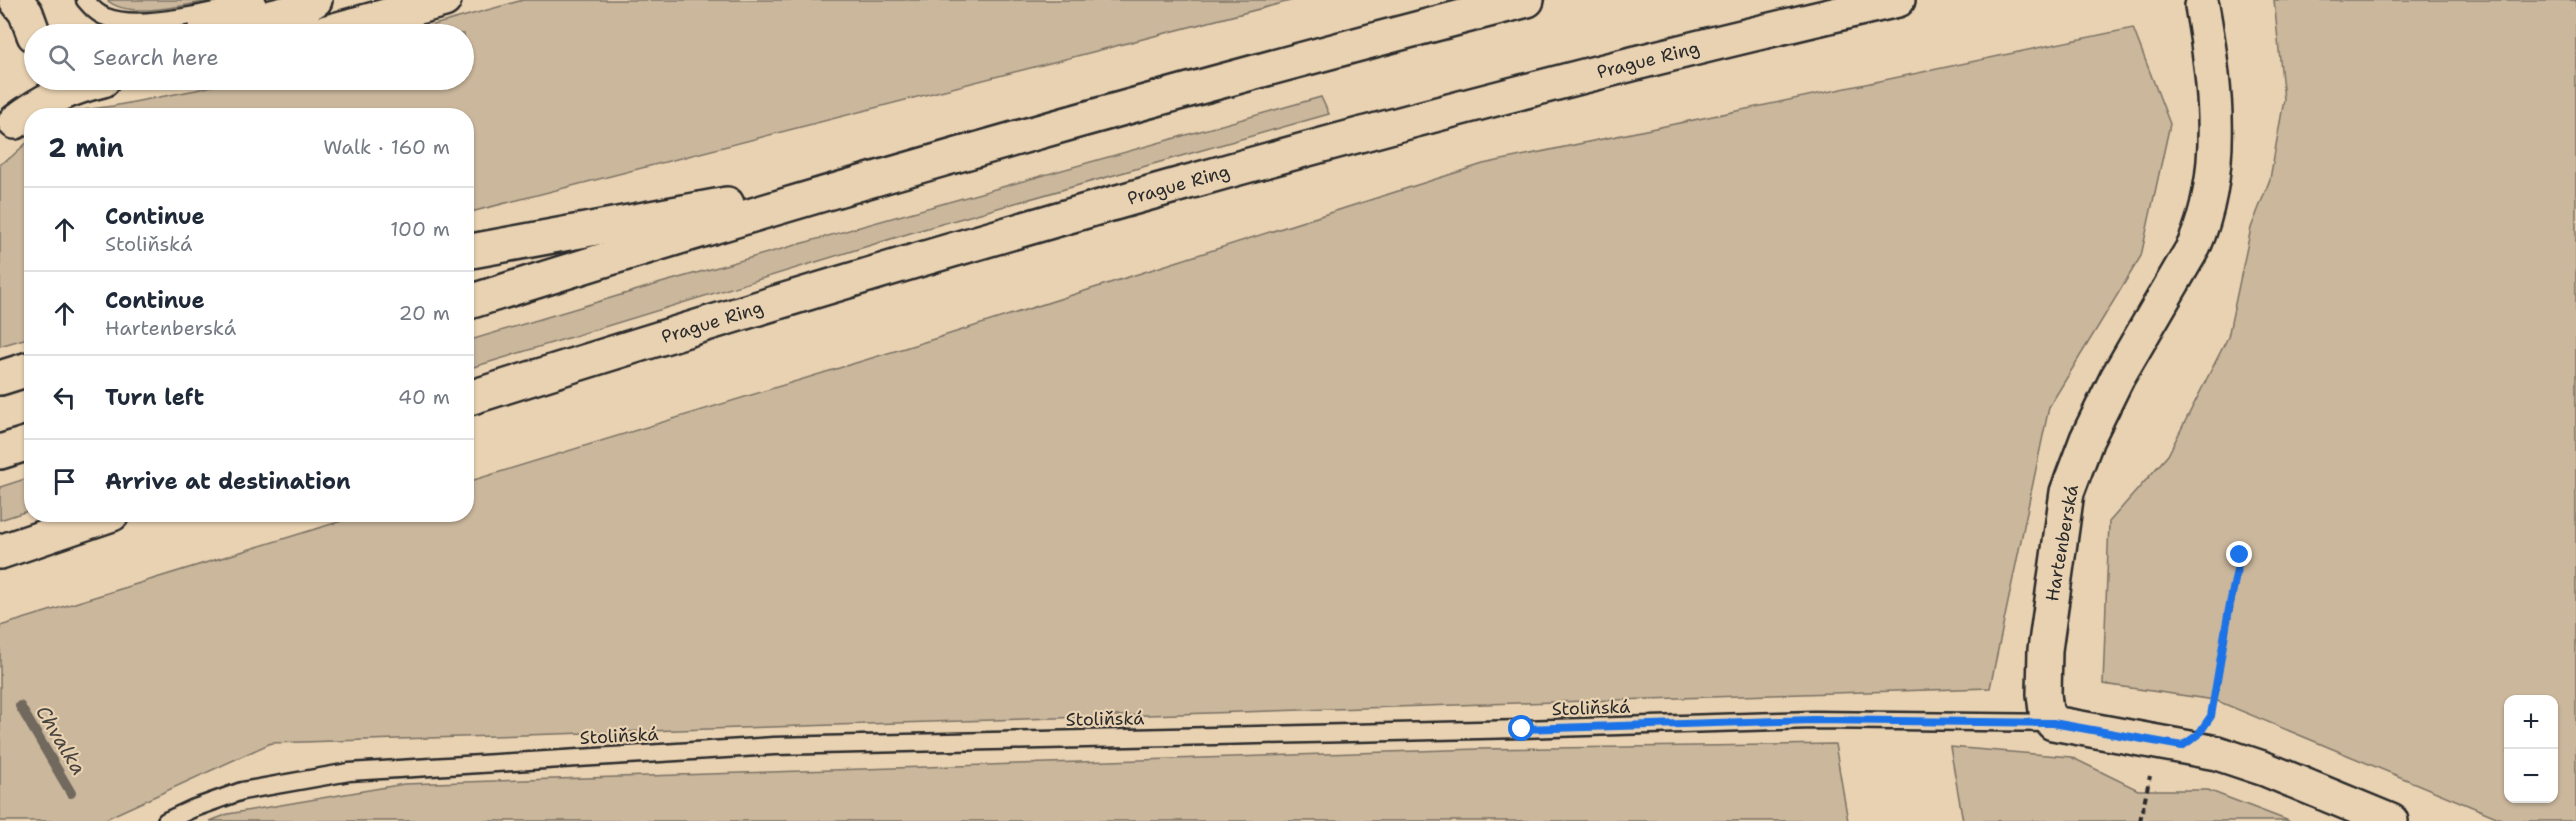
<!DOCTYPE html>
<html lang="en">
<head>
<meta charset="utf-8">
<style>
	:root { --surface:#fff; --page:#f2f2f3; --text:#1f2937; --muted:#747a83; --line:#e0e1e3 }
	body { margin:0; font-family:"Shantell Sans",sans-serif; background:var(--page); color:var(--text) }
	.controls { position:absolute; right:18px; bottom:18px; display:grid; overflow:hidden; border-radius:12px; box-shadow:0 2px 4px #0004 }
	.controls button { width:54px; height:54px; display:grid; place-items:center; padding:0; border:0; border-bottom:2px solid var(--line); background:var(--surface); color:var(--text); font:30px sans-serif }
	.stop { position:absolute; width:18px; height:18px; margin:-14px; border:4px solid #1a73e8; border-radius:50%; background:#fff }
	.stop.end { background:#1a73e8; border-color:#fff; box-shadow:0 2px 6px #0008 }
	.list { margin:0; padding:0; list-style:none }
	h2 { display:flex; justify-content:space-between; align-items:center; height:78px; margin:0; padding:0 24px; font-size:26px }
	h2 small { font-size:20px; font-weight:400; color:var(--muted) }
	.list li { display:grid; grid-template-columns:39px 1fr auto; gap:18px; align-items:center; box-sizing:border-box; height:84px; padding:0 24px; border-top:2px solid var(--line) }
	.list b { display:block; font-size:22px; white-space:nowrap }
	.list p { margin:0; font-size:20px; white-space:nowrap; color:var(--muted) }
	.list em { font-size:20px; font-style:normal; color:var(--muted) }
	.icon { flex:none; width:33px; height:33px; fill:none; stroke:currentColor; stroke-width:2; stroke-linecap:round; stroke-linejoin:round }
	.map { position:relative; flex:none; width:2576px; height:821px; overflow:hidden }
	.search { position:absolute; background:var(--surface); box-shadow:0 2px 4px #0004; left:24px; top:24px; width:450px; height:66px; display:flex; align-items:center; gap:15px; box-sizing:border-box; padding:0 21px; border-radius:33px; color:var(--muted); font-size:22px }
	.panel { position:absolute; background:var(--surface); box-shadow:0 2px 4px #0004; left:24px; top:108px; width:450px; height:414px; border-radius:24px }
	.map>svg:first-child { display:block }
	.green { fill:#cab79c; stroke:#7a7164; stroke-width:1.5; fill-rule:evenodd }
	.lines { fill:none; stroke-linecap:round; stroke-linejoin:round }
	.stream { stroke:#71695d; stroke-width:10 }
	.service-casing { stroke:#2b2b2b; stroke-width:21 }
	.tertiary-casing { stroke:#2b2b2b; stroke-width:38 }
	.secondary-casing { stroke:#2b2b2b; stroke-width:38 }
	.motorway-casing { stroke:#2b2b2b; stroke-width:38 }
	.path { stroke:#2b2b2b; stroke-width:4; stroke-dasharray:6 4.5; stroke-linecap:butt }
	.service { stroke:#e9d2b2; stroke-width:16 }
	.tertiary { stroke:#e9d2b2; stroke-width:33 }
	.secondary { stroke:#e9d2b2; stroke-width:33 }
	.motorway { stroke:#e9d2b2; stroke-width:33 }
	.route { stroke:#1a73e8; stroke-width:8 }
	.labels { text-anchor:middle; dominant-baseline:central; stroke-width:4.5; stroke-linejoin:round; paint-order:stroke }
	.street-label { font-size:18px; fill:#2b2b2b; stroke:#e9d2b2 }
	.water-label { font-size:20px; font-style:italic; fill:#484540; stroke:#e9d2b2 }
</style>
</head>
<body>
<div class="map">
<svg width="2576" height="821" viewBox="0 0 2576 821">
	<rect width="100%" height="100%" fill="#e9d2b2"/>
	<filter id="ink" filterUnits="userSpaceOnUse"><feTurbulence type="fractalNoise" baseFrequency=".0167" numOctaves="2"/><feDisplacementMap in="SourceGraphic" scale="12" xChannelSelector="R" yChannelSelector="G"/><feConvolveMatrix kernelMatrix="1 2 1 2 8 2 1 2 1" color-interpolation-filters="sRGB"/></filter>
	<g filter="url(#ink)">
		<path class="green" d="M107,0H214C186,5 128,20 107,0Z
			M523,0H1294L467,213L466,116L61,115L68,112L113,106L196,90L236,80H464V34H401Z
			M2274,0H2576V821H2506L2215,700L2103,684L2109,522L2168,455L2228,337L2251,228L2270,179L2284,100ZM2508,700H2554V798H2508Z
			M2133,28L2170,124L2141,256L2049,407L1990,688L271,743L101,821H0V626L361,515L466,514L467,482L934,339L1483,164Z
			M1321,97L1329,114L917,231L467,369V341L661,283Z
			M31,139V337L0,346V164L10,158Z
			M31,477V510L0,520V487Z
			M1835,744L1848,821H210L228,814L404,784L1479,749Z
			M1950,747L2071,757L2138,790H2208L2289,821H1963Z"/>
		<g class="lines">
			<path class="stream" d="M20,706L71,793"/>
			<defs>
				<path id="service" d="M85,0C91,7 97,14 106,17C140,31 222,10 257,0
					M166,821L192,809L242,791L349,772L774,746L1522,729L1814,720L2053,723"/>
				<path id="tertiary" d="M2202,6C2216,84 2226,172 2194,246L2117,378L2087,439L2067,492L2045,650L2044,694L2046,711L2053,723L2217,753L2265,769L2391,821"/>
				<path id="secondary" d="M16,0L26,13L34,35
					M203,34L296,11L315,0
					M320,34L444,0
					M15,122C43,100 69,88 103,80"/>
				<g id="motorway">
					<path d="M466,252L727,204"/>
					<path d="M466,303C817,192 1171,92 1527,0"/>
					<path d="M0,378L32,368"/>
					<path id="s1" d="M466,399C939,249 1415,111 1898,0"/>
					<path d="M0,452L32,442"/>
					<path d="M0,552L112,514"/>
				</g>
			</defs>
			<use href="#service" class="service-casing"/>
			<use href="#tertiary" class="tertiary-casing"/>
			<use href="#secondary" class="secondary-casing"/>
			<use href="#motorway" class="motorway-casing"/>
			<path class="path" d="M2211,716L2240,555
				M2140,821L2150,776"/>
			<use href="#service" class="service"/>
			<use href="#tertiary" class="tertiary"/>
			<use href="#secondary" class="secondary"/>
			<use href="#motorway" class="motorway"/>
		</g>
	</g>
	<g class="lines" filter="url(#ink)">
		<path class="route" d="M1522,729L1814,720L2053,723L2182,746L2198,735L2211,716L2229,609L2240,555"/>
	</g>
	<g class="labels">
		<g class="street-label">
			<text stroke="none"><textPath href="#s1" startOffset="1230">Prague Ring</textPath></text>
			<text stroke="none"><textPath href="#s1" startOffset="744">Prague Ring</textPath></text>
			<text stroke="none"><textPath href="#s1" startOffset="258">Prague Ring</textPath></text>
			<text transform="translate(2062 543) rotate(-80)">Hartenberská</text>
			<text transform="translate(1591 708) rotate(-2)">Stoliňská</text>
			<text transform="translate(1105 719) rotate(-1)">Stoliňská</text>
			<text transform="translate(619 736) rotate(-3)">Stoliňská</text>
		</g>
		<g class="water-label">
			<text transform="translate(61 740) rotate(59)">Chvalka</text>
		</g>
	</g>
</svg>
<div class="controls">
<button>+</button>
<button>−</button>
</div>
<div class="stop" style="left:1522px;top:729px"></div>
<div class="stop end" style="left:2240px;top:555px"></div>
<div class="search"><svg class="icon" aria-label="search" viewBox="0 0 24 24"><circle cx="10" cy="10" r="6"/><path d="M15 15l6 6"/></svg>Search here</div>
<section class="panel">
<h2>2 min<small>Walk · 160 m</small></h2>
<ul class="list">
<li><svg class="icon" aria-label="ahead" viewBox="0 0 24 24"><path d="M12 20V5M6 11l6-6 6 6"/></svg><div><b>Continue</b><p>Stoliňská</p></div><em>100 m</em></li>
<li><svg class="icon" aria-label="ahead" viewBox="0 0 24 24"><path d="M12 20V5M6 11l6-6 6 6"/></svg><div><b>Continue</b><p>Hartenberská</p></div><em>20 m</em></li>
<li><svg class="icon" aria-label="left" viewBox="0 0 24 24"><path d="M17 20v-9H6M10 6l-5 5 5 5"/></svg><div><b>Turn left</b></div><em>40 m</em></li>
<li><svg class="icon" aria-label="arrive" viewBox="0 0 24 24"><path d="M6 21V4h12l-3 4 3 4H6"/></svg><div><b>Arrive at destination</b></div></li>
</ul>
</section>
</div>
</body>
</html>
